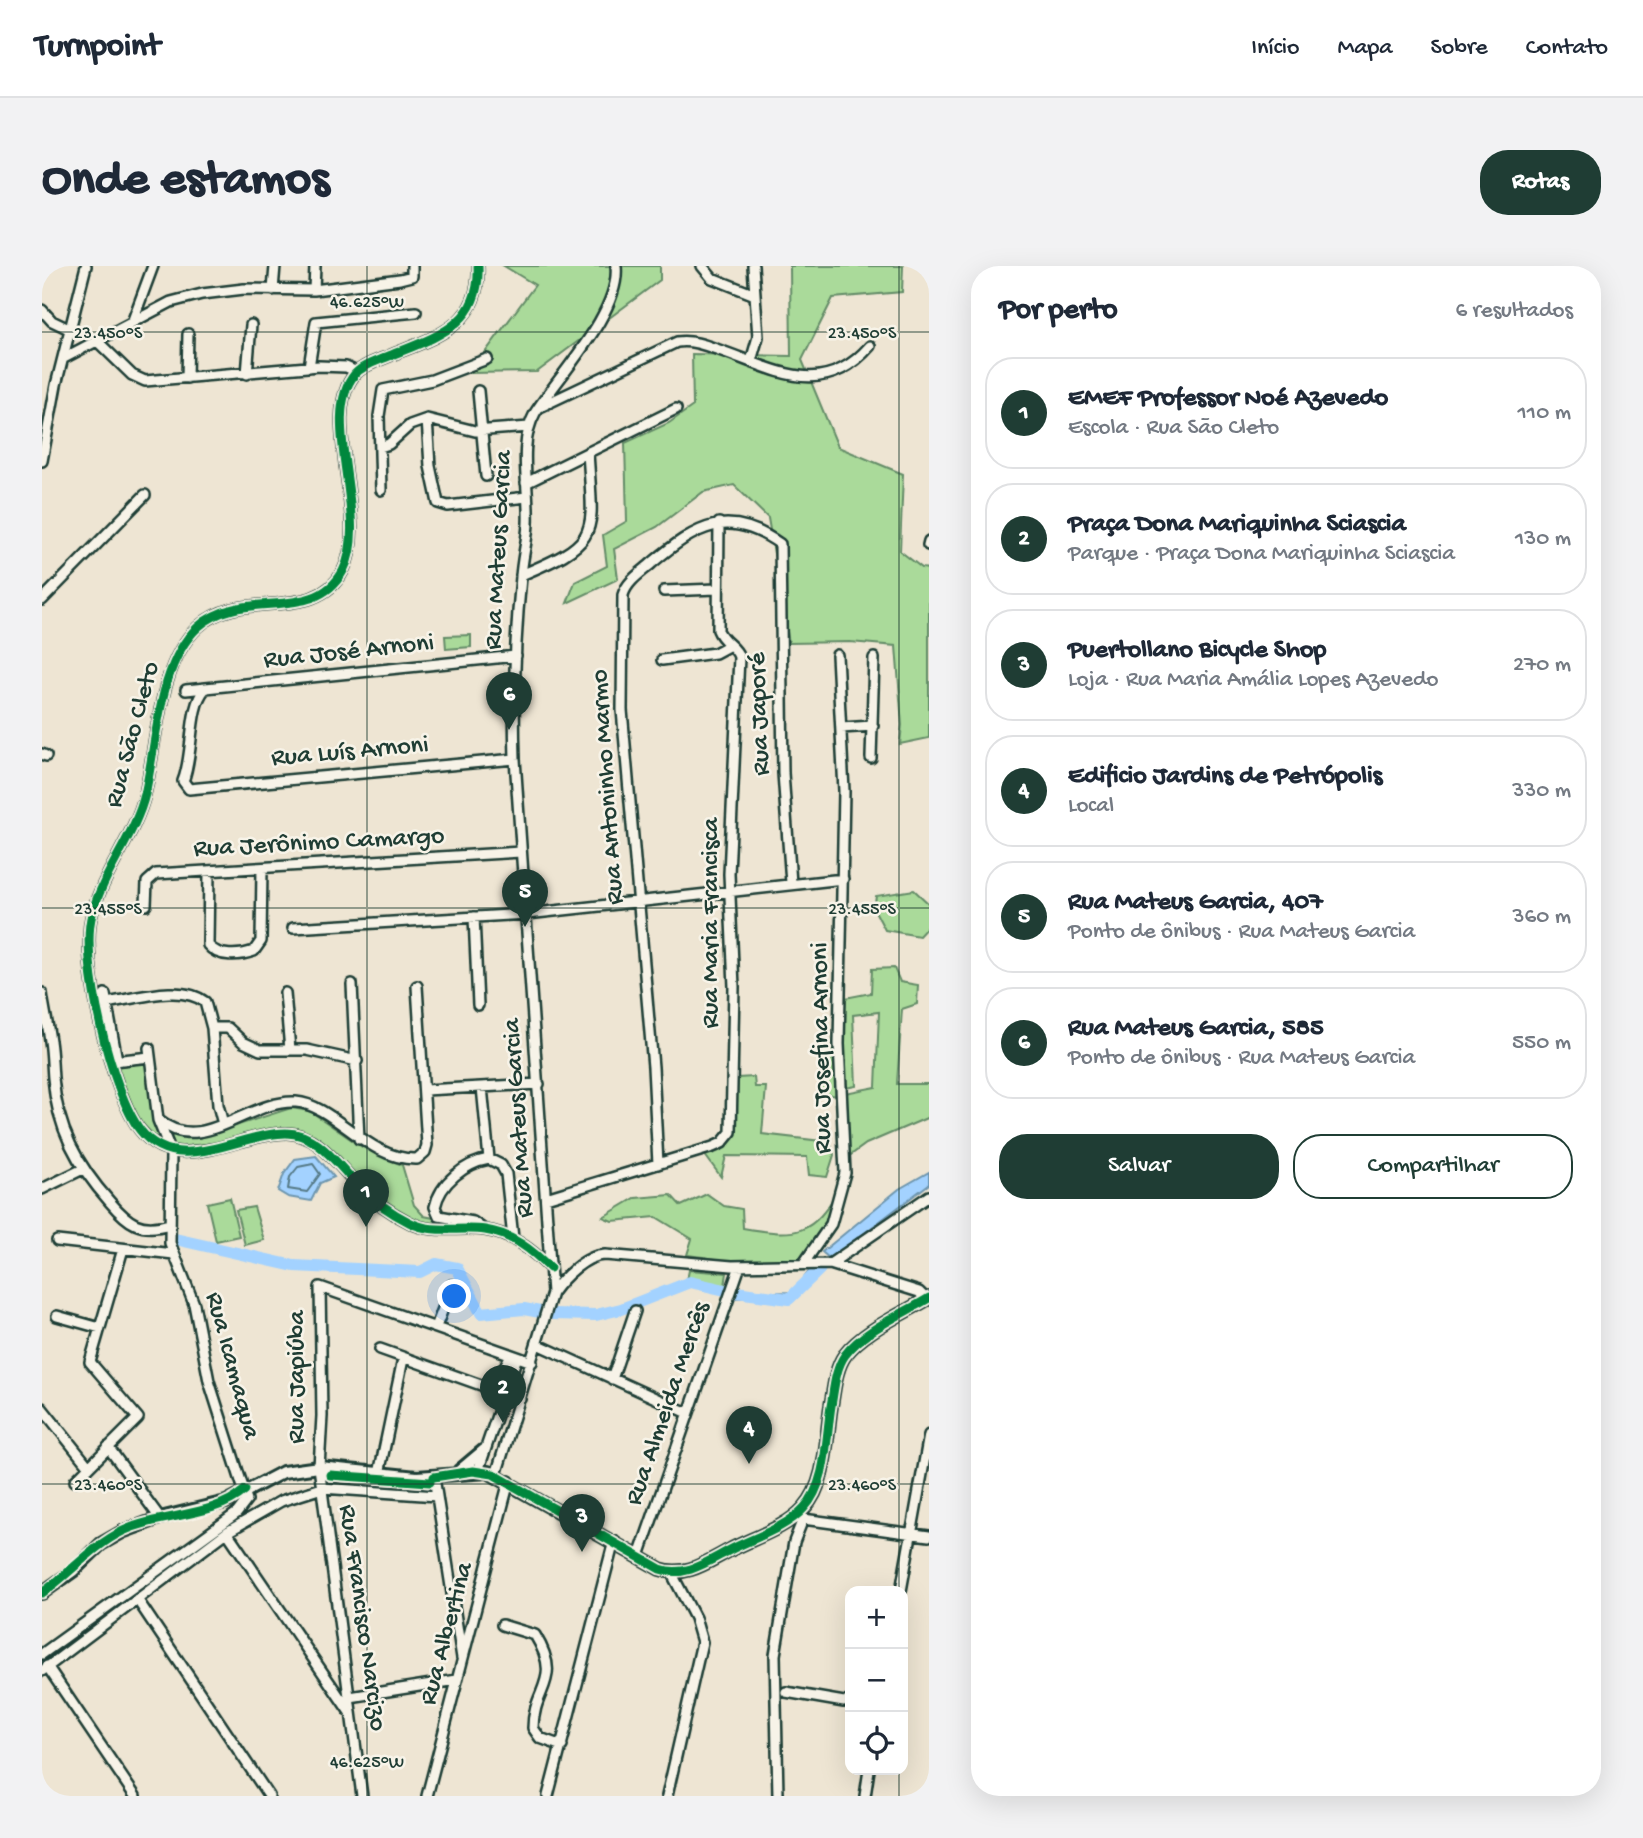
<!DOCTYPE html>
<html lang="pt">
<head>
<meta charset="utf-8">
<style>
	:root { --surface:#fff; --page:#f2f2f3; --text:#1f2937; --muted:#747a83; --line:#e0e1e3; --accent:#1f3d34 }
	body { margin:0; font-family:"Gochi Hand",sans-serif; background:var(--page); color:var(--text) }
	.controls { position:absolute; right:21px; bottom:21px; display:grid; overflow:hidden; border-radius:14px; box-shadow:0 7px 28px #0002 }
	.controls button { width:63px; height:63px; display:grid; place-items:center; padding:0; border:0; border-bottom:2px solid var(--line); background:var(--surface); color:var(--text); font:35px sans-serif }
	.you { position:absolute; left:413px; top:1031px; width:24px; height:24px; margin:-18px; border:5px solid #fff; border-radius:50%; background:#1a73e8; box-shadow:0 0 0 10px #1a73e833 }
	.badge { display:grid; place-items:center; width:46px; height:46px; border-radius:50%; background:var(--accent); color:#fff; font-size:23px; font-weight:700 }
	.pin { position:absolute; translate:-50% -58px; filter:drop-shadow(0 2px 4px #0008) }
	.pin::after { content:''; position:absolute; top:37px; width:24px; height:21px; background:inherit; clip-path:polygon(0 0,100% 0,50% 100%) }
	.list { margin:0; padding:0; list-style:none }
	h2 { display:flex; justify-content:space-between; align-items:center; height:91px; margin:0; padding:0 28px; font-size:30px }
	h2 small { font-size:23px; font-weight:400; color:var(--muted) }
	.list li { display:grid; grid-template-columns:46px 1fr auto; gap:21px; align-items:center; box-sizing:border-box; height:112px; margin:0 14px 14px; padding:0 14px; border:2px solid var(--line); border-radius:28px }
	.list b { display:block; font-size:26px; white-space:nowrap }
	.list p { margin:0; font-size:23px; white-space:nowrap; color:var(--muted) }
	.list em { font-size:23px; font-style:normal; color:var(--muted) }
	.actions { display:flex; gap:14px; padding:21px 28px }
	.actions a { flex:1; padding:16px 0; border:2px solid var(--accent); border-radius:28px; text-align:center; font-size:24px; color:var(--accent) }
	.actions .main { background:var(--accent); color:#fff }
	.icon { flex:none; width:38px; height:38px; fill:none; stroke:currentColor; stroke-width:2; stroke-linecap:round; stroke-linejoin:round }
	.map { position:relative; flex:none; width:887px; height:1530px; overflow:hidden; border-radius:28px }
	header { display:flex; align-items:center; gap:42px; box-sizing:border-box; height:98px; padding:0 35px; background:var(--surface); border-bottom:2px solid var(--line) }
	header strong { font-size:33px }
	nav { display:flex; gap:38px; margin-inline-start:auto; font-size:24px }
	.intro { display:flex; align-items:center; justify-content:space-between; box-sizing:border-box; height:168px; padding:0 42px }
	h1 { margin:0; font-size:49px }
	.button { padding:18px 32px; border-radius:28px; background:var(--accent); color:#fff; font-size:24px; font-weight:700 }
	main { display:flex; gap:42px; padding:0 42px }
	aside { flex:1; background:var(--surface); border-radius:28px; box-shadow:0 7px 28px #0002 }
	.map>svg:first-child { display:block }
	.green { fill:#aada9a; stroke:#648c67; stroke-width:2 }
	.water { fill:#a3d2ff; stroke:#6e96ae; stroke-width:2 }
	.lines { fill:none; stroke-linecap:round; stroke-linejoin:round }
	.shore { stroke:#547985; stroke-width:2 }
	.river { stroke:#a3d2ff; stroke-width:12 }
	.minor-casing { stroke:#1f3d34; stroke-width:14 }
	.major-casing { stroke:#1f3d34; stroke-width:16 }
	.minor { stroke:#f7f3e8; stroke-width:9 }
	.major { stroke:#f7f3e8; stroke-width:10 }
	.cycleway-casing { stroke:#f7f3e8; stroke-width:13 }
	.cycleway { stroke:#00873e; stroke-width:9 }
	.ticks { fill:none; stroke:#1f3d34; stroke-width:2; stroke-opacity:0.45 }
	.labels { text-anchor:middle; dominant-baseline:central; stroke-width:5; stroke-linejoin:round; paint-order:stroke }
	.street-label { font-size:26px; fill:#1f3d34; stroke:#f7f3e8 }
	.ticks-label { font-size:18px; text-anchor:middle; fill:#1f3d34; stroke:#f7f3e8; stroke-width:5; stroke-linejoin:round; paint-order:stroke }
</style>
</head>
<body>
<header>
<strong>Turnpoint</strong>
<nav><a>Início</a><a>Mapa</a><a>Sobre</a><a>Contato</a></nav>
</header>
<div class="intro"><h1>Onde estamos</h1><a class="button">Rotas</a></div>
<main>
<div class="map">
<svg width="887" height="1530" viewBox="0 0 887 1530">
	<rect width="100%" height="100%" fill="#eee5d3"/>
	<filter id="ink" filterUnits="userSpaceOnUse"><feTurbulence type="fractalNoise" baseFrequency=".0143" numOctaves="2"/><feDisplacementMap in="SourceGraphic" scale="14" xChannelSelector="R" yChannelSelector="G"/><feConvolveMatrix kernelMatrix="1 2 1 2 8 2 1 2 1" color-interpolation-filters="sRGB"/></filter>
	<g filter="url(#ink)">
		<path class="green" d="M462,0H618V14L495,106L428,107L493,19Z
			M748,0H861L860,26L791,32L760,94L796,181L861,208L858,285L880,302L887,303V472L858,478L860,459L854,380L808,376L747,377L726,252L692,219L661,226L615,261L572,283L576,313L525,337L533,316L565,300L561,269L585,255L583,177L627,157L651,140L650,88L749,90Z
			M429,369V381L404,383L403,370Z
			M872,624L887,638V659L877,670L843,664L832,643L834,630Z
			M852,702L858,716L876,719L875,738L860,743L855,818H887V851L824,878L806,891L803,827L834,821L837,746L811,749L814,820L803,822V732L829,727L830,703Z
			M777,784H794L795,830L777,827Z
			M104,795L112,854L120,878L96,853L75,802L79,798Z
			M712,811L713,821H724L720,868L788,876L792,889L785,911L767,909L765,891L684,890L679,911L663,889L691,872L695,812Z
			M249,842L268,845L320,881L360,899L372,939L382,950L437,961L383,959L363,949L322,921L279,874L257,865L232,863L183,876L135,881H131L125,867L159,871Z
			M798,921C793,940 776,982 759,992C732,1006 675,992 645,989L650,973L614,951L570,955L561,951L593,932L629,929L639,940L665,928L682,940L700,943L701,962C755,971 770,971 798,921Z
			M188,932L197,970L174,975L165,937Z
			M212,941L222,974L203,979L194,944Z
			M647,1004L685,1007L683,1020L645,1014Z"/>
		<path class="water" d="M274,890L292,911L278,917L269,935L246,931L236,925L242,908L253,893Z
			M887,906V918L788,993L780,986L857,923Z
			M768,1004H778L752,1030L689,1032L692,1027L751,1026Z"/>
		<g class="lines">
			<path class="shore" d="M271,898L278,908L265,926L246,923L248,911L256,901Z"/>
			<path class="river" d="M133,973L252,1000L378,1006L394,998L415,1002L439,1047L482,1043L498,1046
				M694,1026L747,1033L778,1003
				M510,1048L554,1049L579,1043L648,1016L683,1024"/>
			<defs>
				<path id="minor" d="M436,0C439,60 393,71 347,90C335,95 321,99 313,108C276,151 329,252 301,305C272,359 200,320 156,361C116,398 115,477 103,528C94,567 61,607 50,648C37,693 70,828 98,864C135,912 197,867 244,867C276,867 296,900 317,920C331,934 349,947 367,956C391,969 418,960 443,964C470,968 490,984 508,1002
					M660,0L670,12L713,29
					M231,24L233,0
					M272,24L273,0
					M0,44L10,55L29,64
					M91,54L111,0
					M54,74L90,109L103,115L277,100L304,101L315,106
					M22,92L129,36L160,28L202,23L272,24L358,13L370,10V0
					M709,95L716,71L711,0
					M267,101L274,56L374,46
					M205,108L209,59
					M145,112L146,68
					M436,125L444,210
					M498,141L635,76C650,74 663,79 677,84C733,103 780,135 828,80
					M385,153L388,200L396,237L406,240L485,231
					M338,181L347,178L368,159L385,153L433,165L487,161
					M0,195L14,119L44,0
					M484,217L634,143
					M339,224L337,150L341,124L390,114L445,93
					M886,279L887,275
					M479,309C561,275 551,269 546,186
					M622,325L675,323
					M0,334L103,229
					M620,394L673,387L686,380
					M163,423C146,441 152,489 141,515L147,523L473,493
					M144,424L474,390
					M799,462L831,460
					M0,488L4,490
					M829,492L832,392
					M167,605L166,679C176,692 198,690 212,685L219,675L220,602
					M104,639L105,616L114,608L479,586
					M432,651L436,739
					M251,662L485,648L801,613
					M310,718L317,873
					M0,727C2,743 6,759 8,775C10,787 10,800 11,812C15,862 35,899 68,936C86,957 99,967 127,958
					M243,727L248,784
					M63,728L75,794
					M64,737C92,733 140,717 163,736L170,762H186L201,776L218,784H265L315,795
					M170,762L176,839L181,858
					M107,782L116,854C161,891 206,833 254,836C293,839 326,895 375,893L383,886L385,879L375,720
					M71,795L108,791
					M440,821L447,893
					M383,824L497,818
					M616,898L611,801L580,444L581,329C585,315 600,306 610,297C654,260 686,241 738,278L741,507L749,617
					M0,923L41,903
					M504,932L671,881L680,877L689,866L692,721L687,608L697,391C694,380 681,377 676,364L677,257
					M441,963L431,956L397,950L393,941C398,917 423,897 447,893L459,899L464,908L471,972
					M15,975L132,988
					M762,997L789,958L803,907L797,778L802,525L795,389
					M788,998L887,930
					M510,1027C521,1012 543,989 563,989L690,1000L788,998L877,1026L884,1033
					M15,1050L58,1062
					M394,1061L410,1019
					M495,1078L646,1147
					M338,1083L478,1133
					M570,1113L593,1045
					M451,1122L469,1089
					M0,1142L47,1201
					M66,1181L118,1252
					M436,1205L475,1091
					M337,1208L361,1093
					M454,1209L510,1027L473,493C471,432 473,371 479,311C480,293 485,276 486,258C488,222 475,180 493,147C518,108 579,45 574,0
					M392,1211L420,1392
					M33,1215L96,1152L48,1096L81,983
					M758,1250L761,1253L887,1270
					M185,1266L309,1448
					M597,1290L698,1000
					M859,1325L887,1169
					M95,1333L227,1530
					M460,1359L493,1369C522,1416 491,1421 491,1462L498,1472L520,1480
					M0,1388L195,1247L205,1234L167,1115L152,1038L128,977L129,886L116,854
					M5,1400L93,1530
					M0,1405L185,1266L239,1235L280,1222L395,1230
					M744,1426L802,1436
					M308,1431L415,1414
					M320,1530L277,1201L280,1150L278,1021L490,1096
					M385,1530L467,1215
					M506,1530L572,1275
					M625,1530L660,1376L653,1352L629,1306
					M736,1530L733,1389L752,1276L761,1253
					M823,1530L827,1504"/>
				<path id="major" d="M417,1205L442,1184
					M0,1327L31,1305L59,1278L80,1266L118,1252L184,1236L241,1206L277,1201L375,1211L446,1206L618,1303C643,1312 665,1296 688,1284C711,1272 744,1262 762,1242C785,1218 784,1171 789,1140C792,1124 793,1103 803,1089C822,1064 861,1048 887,1032"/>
			</defs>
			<use href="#minor" class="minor-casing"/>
			<use href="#major" class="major-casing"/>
			<use href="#minor" class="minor"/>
			<use href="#major" class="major"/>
			<defs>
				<path id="cycleway" d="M436,0C439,60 393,71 347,90C335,95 321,99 313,108C276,151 329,252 301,305C272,359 200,320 156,361C116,398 115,477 103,528C94,567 61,607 50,648C37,693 70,828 98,864C135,912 197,867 244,867C276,867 296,900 317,920C331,934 349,947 367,956C391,969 418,960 443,964C470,968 490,984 508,1002
					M288,1209L388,1216
					M392,1211L431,1205L451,1208L618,1303C643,1312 665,1296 688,1284C711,1272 744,1262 762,1242C785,1218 784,1171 789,1140C792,1124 793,1103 803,1089C822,1064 861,1048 887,1032
					M0,1327C28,1308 50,1280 81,1265C119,1247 171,1252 203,1224"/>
			</defs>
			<use href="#cycleway" class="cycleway-casing"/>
			<use href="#cycleway" class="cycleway"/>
		</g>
	</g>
	<path class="ticks" d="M325,0V1530M857,0V1325M0,66H887M0,642H887M0,1218H887M857,1504V1530"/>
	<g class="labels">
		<g class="street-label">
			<text transform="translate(458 284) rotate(-87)">Rua Mateus Garcia</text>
			<text transform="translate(307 387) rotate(-6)">Rua José Arnoni</text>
			<text transform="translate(719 448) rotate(-92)">Rua Japoré</text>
			<text transform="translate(92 469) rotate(-75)">Rua São Cleto</text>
			<text transform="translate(308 487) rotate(-5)">Rua Luís Arnoni</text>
			<text transform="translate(567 521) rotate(-94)">Rua Antoninho Marmo</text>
			<text transform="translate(277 578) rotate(-3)">Rua Jerônimo Camargo</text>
			<text transform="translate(670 657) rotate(-90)">Rua Maria Francisca</text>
			<text transform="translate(781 782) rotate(-91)">Rua Josefina Arnoni</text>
			<text transform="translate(478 852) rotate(-94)">Rua Mateus Garcia</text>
			<text transform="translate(189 1100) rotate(75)">Rua Icamaqua</text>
			<text transform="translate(256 1111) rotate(-90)">Rua Japiúba</text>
			<text transform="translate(627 1138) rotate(-71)">Rua Almeida Mercês</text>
			<text transform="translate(319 1352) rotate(82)">Rua Francisco Narcizo</text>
			<text transform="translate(406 1368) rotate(-75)">Rua Albertina</text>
		</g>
	</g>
	<g class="ticks-label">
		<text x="325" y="41">46.625°W</text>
		<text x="66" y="72">23.450°S</text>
		<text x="820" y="72">23.450°S</text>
		<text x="66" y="648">23.455°S</text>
		<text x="820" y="648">23.455°S</text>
		<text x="66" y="1224">23.460°S</text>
		<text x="820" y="1224">23.460°S</text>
		<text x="325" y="1501">46.625°W</text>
	</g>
</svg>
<div class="controls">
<button>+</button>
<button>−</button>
<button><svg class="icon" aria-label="locate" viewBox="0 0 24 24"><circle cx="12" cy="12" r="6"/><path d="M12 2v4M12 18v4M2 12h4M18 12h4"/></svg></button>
</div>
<div class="you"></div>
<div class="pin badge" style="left:324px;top:961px">1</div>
<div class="pin badge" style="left:461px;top:1157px">2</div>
<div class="pin badge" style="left:540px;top:1286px">3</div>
<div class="pin badge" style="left:707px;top:1198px">4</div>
<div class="pin badge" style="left:483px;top:661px">5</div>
<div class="pin badge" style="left:467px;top:464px">6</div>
</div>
<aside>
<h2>Por perto<small>6 resultados</small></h2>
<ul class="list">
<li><span class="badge">1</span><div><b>EMEF Professor Noé Azevedo</b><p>Escola · Rua São Cleto</p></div><em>110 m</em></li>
<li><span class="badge">2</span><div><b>Praça Dona Mariquinha Sciascia</b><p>Parque · Praça Dona Mariquinha Sciascia</p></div><em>130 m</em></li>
<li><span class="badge">3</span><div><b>Puertollano Bicycle Shop</b><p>Loja · Rua Maria Amália Lopes Azevedo</p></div><em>270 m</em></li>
<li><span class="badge">4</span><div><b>Edificio Jardins de Petrópolis</b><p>Local</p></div><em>330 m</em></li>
<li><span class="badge">5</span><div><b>Rua Mateus Garcia, 407</b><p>Ponto de ônibus · Rua Mateus Garcia</p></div><em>360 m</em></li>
<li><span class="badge">6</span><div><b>Rua Mateus Garcia, 585</b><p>Ponto de ônibus · Rua Mateus Garcia</p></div><em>550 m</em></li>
</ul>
<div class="actions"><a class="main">Salvar</a><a>Compartilhar</a></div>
</aside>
</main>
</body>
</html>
